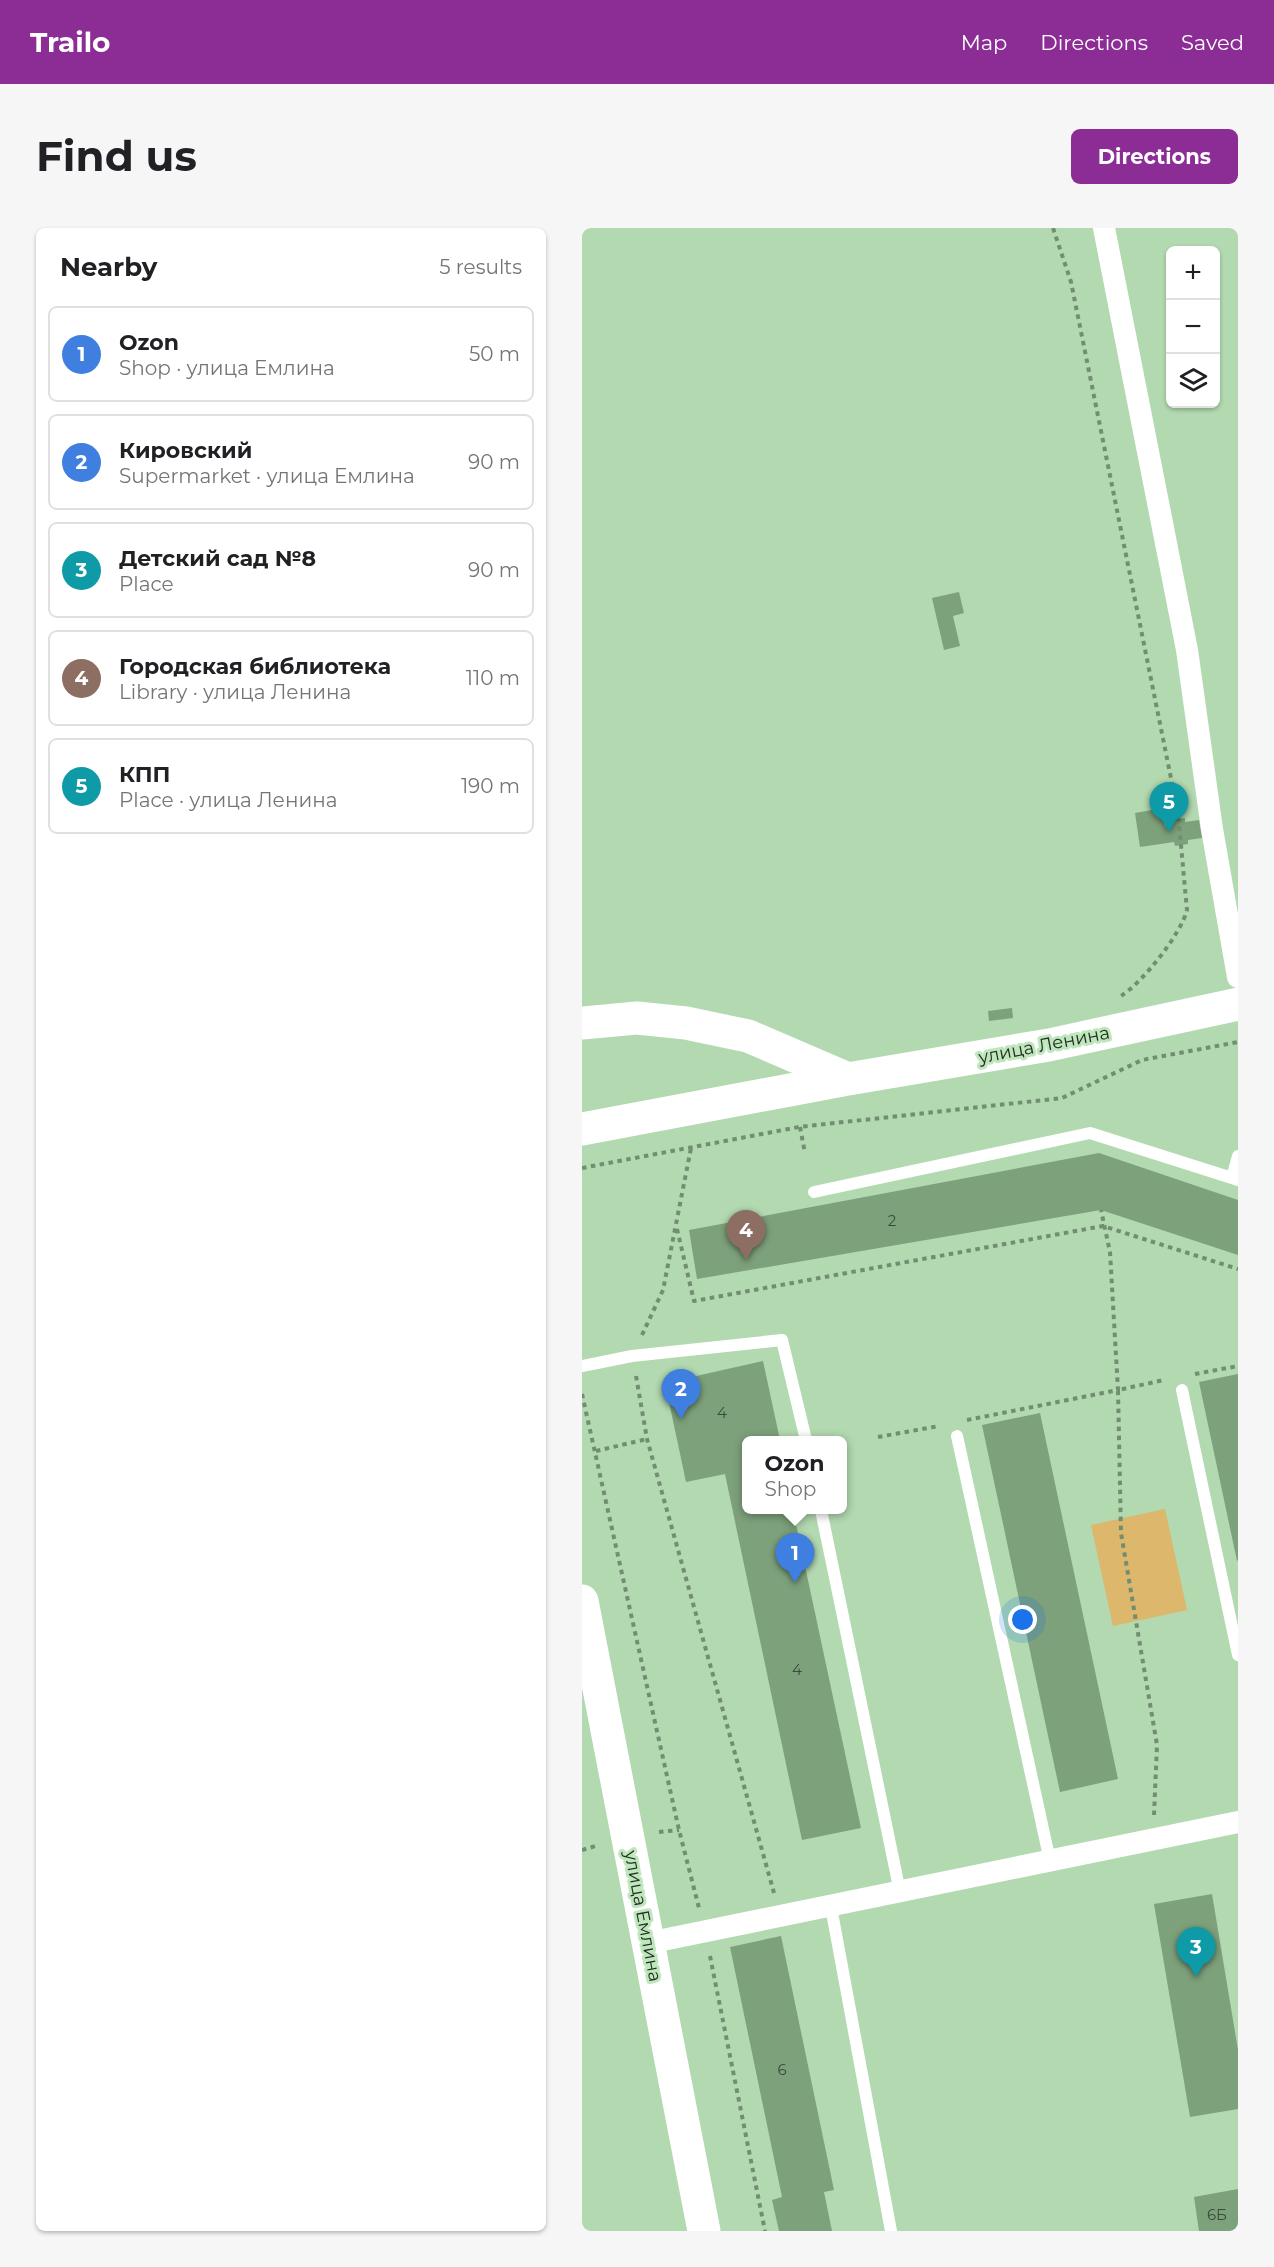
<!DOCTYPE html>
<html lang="en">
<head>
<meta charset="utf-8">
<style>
	:root { --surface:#fff; --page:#f6f6f6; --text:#202124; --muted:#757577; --line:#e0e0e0; --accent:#8c2d96 }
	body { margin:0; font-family:Montserrat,sans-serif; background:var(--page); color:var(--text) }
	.controls { position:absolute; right:18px; top:18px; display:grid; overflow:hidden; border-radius:9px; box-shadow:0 2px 4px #0004 }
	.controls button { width:54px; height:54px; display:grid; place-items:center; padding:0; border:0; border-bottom:2px solid var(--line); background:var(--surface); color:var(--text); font:30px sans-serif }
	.you { position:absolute; left:441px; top:1392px; width:21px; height:21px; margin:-15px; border:4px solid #fff; border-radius:50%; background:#1a73e8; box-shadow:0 0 0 9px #1a73e833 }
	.badge { display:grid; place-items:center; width:39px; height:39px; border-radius:50%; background:var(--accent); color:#fff; font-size:20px; font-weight:700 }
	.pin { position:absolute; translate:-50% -50px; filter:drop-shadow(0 2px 3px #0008) }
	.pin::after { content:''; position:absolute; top:32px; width:21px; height:18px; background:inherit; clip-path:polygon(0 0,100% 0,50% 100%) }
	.popup { position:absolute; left:160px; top:1208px; width:105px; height:78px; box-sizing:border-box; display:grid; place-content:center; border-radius:9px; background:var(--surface); filter:drop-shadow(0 2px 4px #0005); font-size:20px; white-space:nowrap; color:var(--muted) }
	.popup b { font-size:22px; color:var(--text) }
	.popup::after { content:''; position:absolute; left:50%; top:100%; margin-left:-12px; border:12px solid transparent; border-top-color:var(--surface) }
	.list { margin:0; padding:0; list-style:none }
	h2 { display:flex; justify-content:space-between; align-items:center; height:78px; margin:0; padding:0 24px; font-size:26px }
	h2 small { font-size:20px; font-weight:400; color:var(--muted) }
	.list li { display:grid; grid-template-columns:39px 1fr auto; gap:18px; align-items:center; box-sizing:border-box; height:96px; margin:0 12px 12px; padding:0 12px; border:2px solid var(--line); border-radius:9px }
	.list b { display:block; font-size:22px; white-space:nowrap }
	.list p { margin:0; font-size:20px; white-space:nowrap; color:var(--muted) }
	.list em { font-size:20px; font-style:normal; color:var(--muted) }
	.icon { flex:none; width:33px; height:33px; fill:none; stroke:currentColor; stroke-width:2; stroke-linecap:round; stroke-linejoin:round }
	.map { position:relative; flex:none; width:656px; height:2003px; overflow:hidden; border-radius:9px }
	header { display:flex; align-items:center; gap:36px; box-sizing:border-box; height:84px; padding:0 30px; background:var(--accent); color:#fff }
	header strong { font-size:28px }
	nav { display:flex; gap:33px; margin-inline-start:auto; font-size:21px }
	.intro { display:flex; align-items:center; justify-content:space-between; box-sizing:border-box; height:144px; padding:0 36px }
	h1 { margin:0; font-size:42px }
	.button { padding:15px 27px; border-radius:9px; background:var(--accent); color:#fff; font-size:21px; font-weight:700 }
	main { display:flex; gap:36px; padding:0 36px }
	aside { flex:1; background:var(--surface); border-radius:9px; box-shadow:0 2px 4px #0004 }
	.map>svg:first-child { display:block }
	.green { fill:#ddb76b }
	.building { fill:#7da17b }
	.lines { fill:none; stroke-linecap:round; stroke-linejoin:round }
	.path { stroke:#728e71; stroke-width:4; stroke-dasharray:4.5 4.5; stroke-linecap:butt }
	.lane { stroke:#fff; stroke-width:12 }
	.street { stroke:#fff; stroke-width:22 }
	.secondary { stroke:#fff; stroke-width:33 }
	.labels { text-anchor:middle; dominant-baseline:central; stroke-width:6; stroke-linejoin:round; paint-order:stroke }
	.number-label { font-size:15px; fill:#374c37 }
	.street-label { font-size:18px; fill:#202f20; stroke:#bfe6bc }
</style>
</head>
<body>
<header>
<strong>Trailo</strong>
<nav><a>Map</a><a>Directions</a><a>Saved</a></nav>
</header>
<div class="intro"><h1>Find us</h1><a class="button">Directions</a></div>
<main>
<aside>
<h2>Nearby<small>5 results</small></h2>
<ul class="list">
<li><span class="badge" style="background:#3f7fe0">1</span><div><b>Ozon</b><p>Shop · улица Емлина</p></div><em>50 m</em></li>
<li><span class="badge" style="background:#3f7fe0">2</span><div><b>Кировский</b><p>Supermarket · улица Емлина</p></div><em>90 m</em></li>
<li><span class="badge" style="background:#0f9aa8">3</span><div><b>Детский сад №8</b><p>Place</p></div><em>90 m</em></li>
<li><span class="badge" style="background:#8d6e63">4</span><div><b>Городская библиотека</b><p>Library · улица Ленина</p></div><em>110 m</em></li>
<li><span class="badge" style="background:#0f9aa8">5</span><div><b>КПП</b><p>Place · улица Ленина</p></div><em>190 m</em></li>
</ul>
</aside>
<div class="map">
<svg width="656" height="2003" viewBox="0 0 656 2003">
	<rect width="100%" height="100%" fill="#b2d9b0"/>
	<path class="green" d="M583,1281L605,1382L531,1398L509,1297Z"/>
	<path class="building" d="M377,364L382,385L371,388L378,418L362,422L350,370Z
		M581,580L583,599L590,597L589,592L603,590V594L617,592L620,610L606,612V616L593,618L592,614L558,619L553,585Z
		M430,780L431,790L407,793L406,783Z
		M517,925L656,972V1027L519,982L115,1051L107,1002Z
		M181,1133L198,1212H165V1282H211L279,1600L220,1612L143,1246L104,1254L83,1155Z
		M656,1146V1332L655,1333L617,1154Z
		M458,1185L536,1551L478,1564L400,1197Z
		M630,1666L656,1822V1881L608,1889L572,1676Z
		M199,1708L252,1962L242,1964L250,2003H197L190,1972L200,1969L148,1719Z
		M656,1961V2003H617L612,1969Z"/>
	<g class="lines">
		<path class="path" d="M471,0L489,54L596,585L605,682C599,706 561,754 539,768
			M218,899L223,925
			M0,940L217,899L480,870L560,832L656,814
			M95,1001L112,1073L521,998L656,1041
			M60,1107L81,1062L109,920
			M613,1146L656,1138
			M54,1148L65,1211L192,1665
			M0,1166L97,1602L117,1680
			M385,1192L536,1162L528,1024L519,982
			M296,1209L357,1198
			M14,1223L65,1211
			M572,1587L575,1517L539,1305L536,1162L582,1152
			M77,1604L97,1602
			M0,1622L17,1617
			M128,1728L183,2003"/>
		<path class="lane" d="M656,928L650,950L656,952
			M232,964L508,905L650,950
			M0,1138L50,1128L200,1112L224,1212
			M600,1162L656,1427
			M375,1208L468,1633
			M239,1282L318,1664
			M249,1679L309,2003"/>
		<path class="street" d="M522,0L605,422L630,601L656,749
			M66,1715L656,1594"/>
		<path class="secondary" d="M0,795L55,790L104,795L166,808L266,851
			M0,901L266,851L467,817L656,776
			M0,1373L122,2003"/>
	</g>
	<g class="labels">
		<g class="number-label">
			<text x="310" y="992">2</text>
			<text x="140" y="1184">4</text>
			<text x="215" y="1441">4</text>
			<text x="200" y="1841">6</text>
			<text x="635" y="1986">6Б</text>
		</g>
		<g class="street-label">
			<text transform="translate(462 817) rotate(-11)">улица Ленина</text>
			<text transform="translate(61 1688) rotate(79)">улица Емлина</text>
		</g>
	</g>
</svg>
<div class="controls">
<button>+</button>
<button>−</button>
<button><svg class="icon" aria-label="layers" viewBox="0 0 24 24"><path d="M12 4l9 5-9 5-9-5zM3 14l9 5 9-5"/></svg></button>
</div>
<div class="you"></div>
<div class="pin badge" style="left:213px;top:1355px;background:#3f7fe0">1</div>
<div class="popup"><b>Ozon</b>Shop</div>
<div class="pin badge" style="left:99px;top:1191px;background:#3f7fe0">2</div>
<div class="pin badge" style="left:614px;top:1749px;background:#0f9aa8">3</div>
<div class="pin badge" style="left:164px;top:1032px;background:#8d6e63">4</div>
<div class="pin badge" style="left:587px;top:604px;background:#0f9aa8">5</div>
</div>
</main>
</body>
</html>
